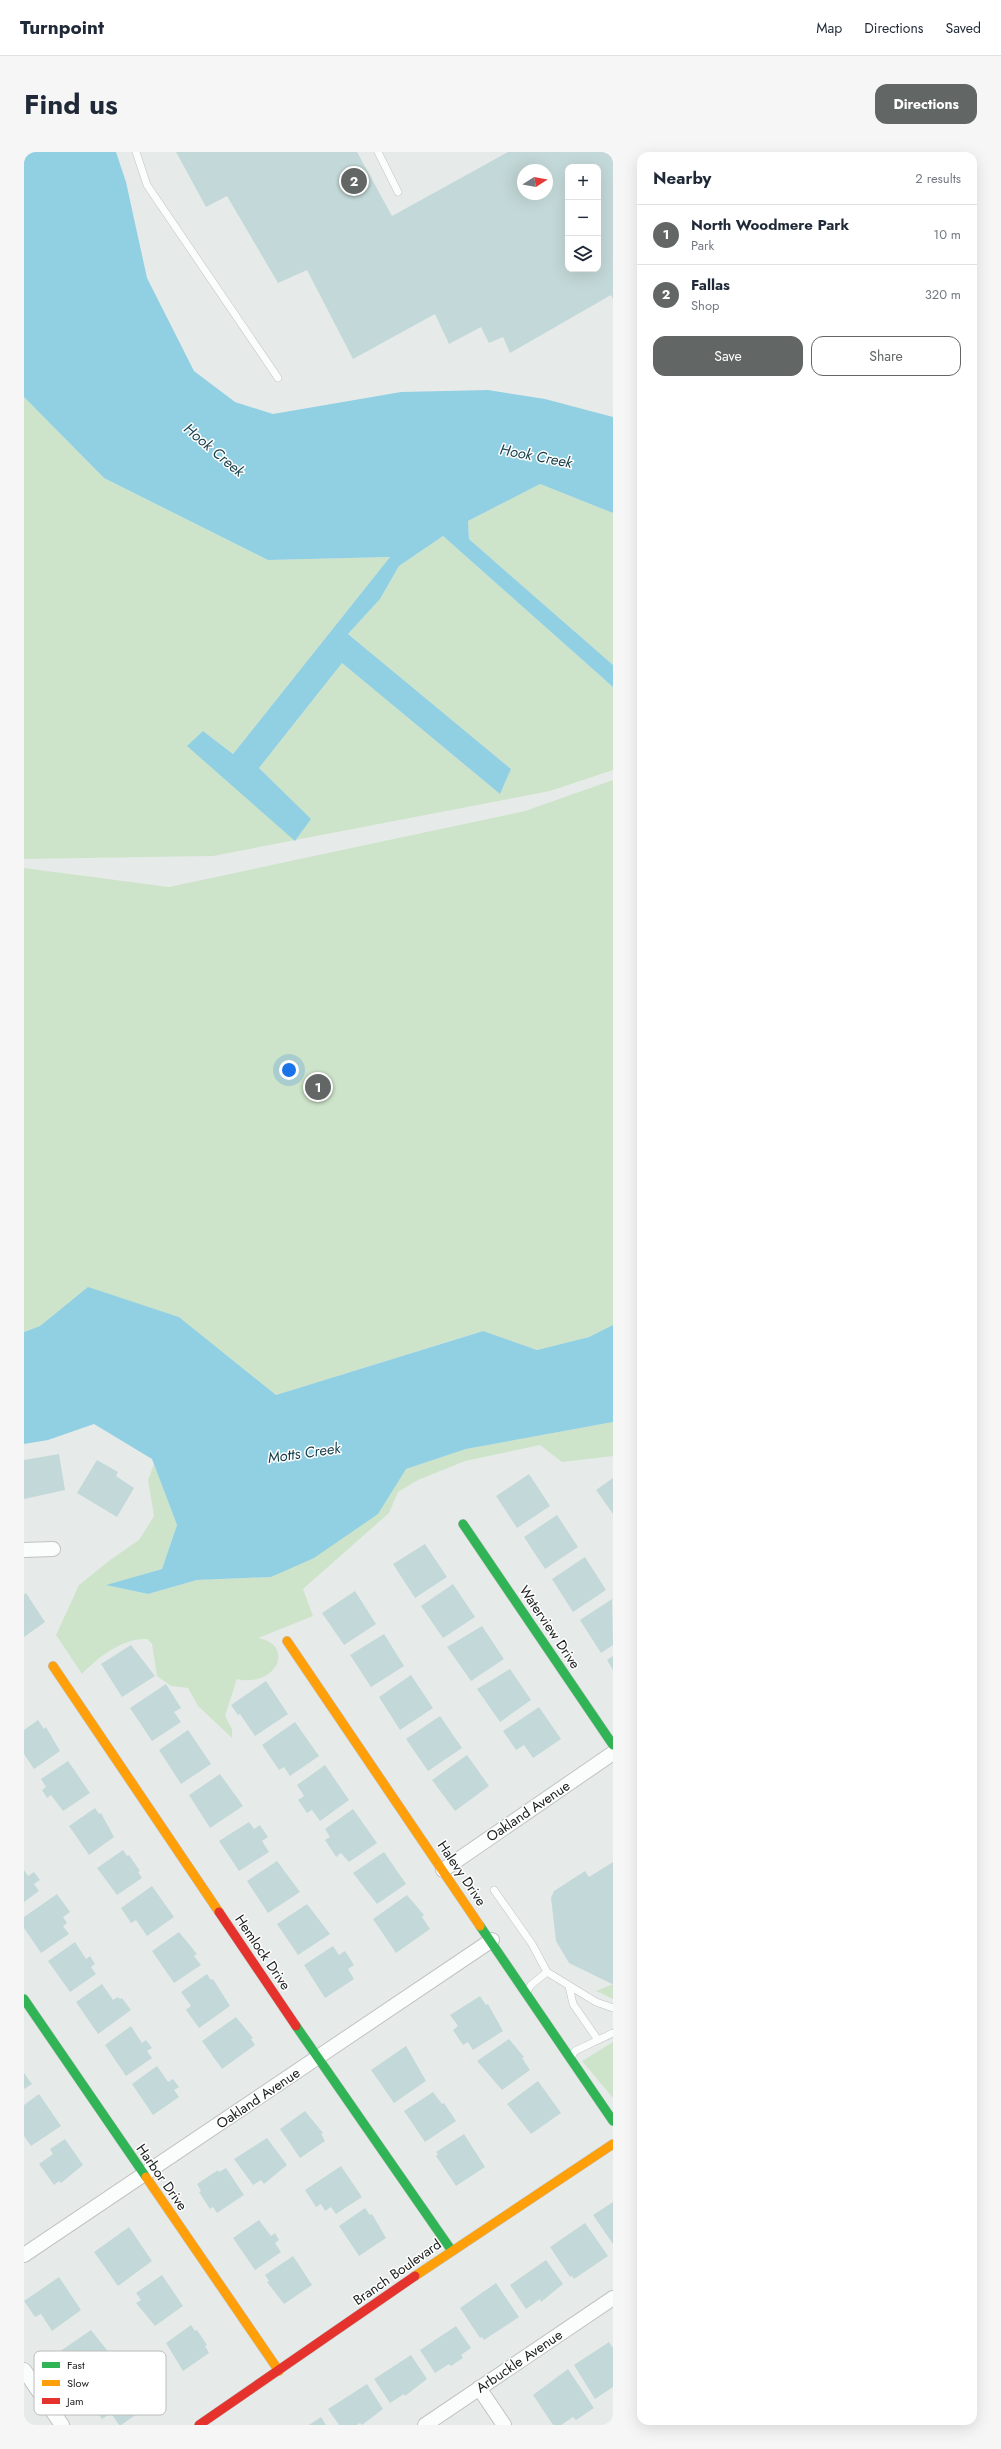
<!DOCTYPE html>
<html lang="en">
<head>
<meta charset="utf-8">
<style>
	:root { --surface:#fff; --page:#f6f6f7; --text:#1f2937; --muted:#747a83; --line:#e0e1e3; --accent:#626664 }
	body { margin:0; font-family:Jost,sans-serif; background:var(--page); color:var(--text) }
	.controls { position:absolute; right:12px; top:12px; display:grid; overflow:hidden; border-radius:8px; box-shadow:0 4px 16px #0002 }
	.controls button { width:36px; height:36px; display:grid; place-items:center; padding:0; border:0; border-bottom:1px solid var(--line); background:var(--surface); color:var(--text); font:20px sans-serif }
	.compass { position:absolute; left:493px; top:12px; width:36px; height:36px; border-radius:50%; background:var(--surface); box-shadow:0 4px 16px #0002; rotate:79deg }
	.you { position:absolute; left:265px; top:918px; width:14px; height:14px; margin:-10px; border:3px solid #fff; border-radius:50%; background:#1a73e8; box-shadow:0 0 0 6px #1a73e833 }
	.badge { display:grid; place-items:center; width:26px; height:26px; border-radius:50%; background:var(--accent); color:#fff; font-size:13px; font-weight:700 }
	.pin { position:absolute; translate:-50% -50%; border:2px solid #fff; box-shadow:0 1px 4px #0006 }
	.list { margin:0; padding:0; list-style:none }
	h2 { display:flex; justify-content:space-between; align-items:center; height:52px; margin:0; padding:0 16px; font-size:17px }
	h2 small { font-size:13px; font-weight:400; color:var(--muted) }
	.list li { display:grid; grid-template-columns:26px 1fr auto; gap:12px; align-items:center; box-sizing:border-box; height:60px; padding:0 16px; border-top:1px solid var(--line) }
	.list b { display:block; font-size:15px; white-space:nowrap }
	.list p { margin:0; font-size:13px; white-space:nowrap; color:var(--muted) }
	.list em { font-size:13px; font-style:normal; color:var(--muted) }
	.actions { display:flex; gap:8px; padding:12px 16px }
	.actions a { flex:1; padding:9px 0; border:1px solid var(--accent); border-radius:12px; text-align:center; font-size:14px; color:var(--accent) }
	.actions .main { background:var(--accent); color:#fff }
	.icon { flex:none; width:22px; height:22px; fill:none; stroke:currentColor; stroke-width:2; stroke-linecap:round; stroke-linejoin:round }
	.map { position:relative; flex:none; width:589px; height:2273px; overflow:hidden; border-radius:12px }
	header { display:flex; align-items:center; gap:24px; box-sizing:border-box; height:56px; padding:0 20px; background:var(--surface); border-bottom:1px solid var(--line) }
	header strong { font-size:19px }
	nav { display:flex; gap:22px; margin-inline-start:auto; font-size:14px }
	.intro { display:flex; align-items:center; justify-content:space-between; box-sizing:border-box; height:96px; padding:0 24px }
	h1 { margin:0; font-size:28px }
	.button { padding:10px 18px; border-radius:12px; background:var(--accent); color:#fff; font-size:14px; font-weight:700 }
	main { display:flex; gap:24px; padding:0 24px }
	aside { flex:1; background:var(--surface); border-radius:12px; box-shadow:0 4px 16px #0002 }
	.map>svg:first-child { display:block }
	.green { fill:#cee4ca }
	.water { fill:#91d0e3 }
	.building { fill:#c3d8d8; fill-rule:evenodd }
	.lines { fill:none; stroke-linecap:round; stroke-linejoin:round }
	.lane-casing { stroke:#c0c3c2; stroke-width:8 }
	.street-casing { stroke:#c0c3c2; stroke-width:16 }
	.fast-casing { stroke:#c0c3c2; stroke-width:10 }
	.slow-casing { stroke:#c0c3c2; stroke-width:10 }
	.jam-casing { stroke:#c0c3c2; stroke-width:10 }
	.lane { stroke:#fbfcfc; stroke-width:7 }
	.street { stroke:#fbfcfc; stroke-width:14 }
	.fast { stroke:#30b455; stroke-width:9 }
	.slow { stroke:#ff9f0a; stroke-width:9 }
	.jam { stroke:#e5322d; stroke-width:9 }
	.labels { text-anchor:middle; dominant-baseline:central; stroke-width:3; stroke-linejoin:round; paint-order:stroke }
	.street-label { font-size:14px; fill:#1b1e1d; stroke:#fff }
	.water-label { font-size:15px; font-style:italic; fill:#153e49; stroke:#fff }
	.key { fill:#fff; stroke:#bbbcbb; stroke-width:1 }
	.key-label { font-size:11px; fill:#1b1e1d }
</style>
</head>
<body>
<header>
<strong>Turnpoint</strong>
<nav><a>Map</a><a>Directions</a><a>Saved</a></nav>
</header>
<div class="intro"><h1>Find us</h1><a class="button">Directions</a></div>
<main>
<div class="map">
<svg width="589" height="2273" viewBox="0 0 589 2273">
	<rect width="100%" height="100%" fill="#e6ebe9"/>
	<path class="green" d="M0,245L80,326L244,408L366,405L209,602L179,579L271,689L286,667L235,616L318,511L476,642L487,617L324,482L356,447L375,414L419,384L589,535V618L526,639L189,704L0,707Z
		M516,332L589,361V513L445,387L444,369Z
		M589,628V1173L565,1185L513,1198L458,1179L252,1243L155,1165L64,1136L16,1174L0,1180V716L145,735L501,659Z
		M589,1270V1304L538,1310L516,1293L441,1309L394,1328L374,1340L365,1361L279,1437L289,1464L234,1486C271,1492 254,1536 213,1527L201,1564L208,1577V1586L174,1554L164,1536L147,1534L133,1524L128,1492L123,1487C99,1486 74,1505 58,1522L32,1483L55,1433L86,1408L115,1388L130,1364L124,1328L130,1312L153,1373L138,1417L83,1433L124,1442L173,1428L247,1425L382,1317L442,1297Z
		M589,1832V1847L572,1839Z
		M589,1890V1946L558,1909Z"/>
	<path class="water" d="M0,0H92L102,30L123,126L170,219L211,250L249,262L377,240L464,238L521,247L589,265V361L516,332L444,369L445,387L589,513V535L419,384L375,414L356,447L324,482L487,617L476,642L318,511L235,616L287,667L271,689L163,594L179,579L209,602L366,405L244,408L80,326L0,245Z
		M64,1135L155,1165L252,1243L459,1179L513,1198L565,1185L589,1173V1270L442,1297L382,1317L354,1362L290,1406L247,1425L173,1428L124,1442L82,1433L138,1417L153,1373L128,1307L70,1272L24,1288L0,1292V1180L16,1174Z"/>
	<path class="building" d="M152,0H333L368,64L484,0H589V147L587,143L486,201L479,185L465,191L457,175L425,192L411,162L329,207L283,118L254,131L203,44L182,55ZM544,15H574V117H544ZM499,18H523V42H499Z
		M35,1302L41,1338L0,1347V1308Z
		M73,1308L94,1320L92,1324L110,1336L93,1365L53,1341Z
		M505,1322L526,1354L493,1376L472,1344Z
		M589,1326V1362L572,1338Z
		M533,1363L554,1395L521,1417L500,1385Z
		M401,1392L423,1425L391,1446L369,1412Z
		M561,1405L582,1438L549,1460L528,1427Z
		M429,1432L451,1465L419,1486L397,1454Z
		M331,1439L352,1472L320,1493L298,1461Z
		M2,1441L21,1470L0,1485V1443Z
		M588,1447L589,1493L577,1501L556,1468Z
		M458,1474L480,1507L447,1529L423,1495Z
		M360,1482L380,1514L347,1535L326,1503Z
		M107,1493L131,1524L98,1545L77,1512Z
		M589,1504V1518L583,1508Z
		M486,1517L507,1548L476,1570L453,1537Z
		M387,1523L409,1556L376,1578L355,1545Z
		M242,1529L264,1562L231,1584L216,1562L214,1563L207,1553Z
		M142,1532L157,1556L150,1560L157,1570L128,1589L106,1556Z
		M515,1555L537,1587L509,1606L500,1593L492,1598L479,1579Z
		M416,1564L438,1596L404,1619L382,1587Z
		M14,1568L20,1577L22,1575L36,1599L10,1617L0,1602V1578Z
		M271,1570L295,1604L266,1624L260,1615L255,1618L238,1593Z
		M164,1578L187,1612L157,1632L135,1598Z
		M443,1603L465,1634L431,1659L408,1628Z
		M44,1609L66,1641L39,1659L27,1643L23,1646L18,1638L22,1635L17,1627Z
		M301,1613L325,1648L296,1669L288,1658L283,1661L274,1648L280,1644L273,1633Z
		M196,1622L219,1654L186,1676L165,1643Z
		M71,1656L75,1662L77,1661L90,1685L65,1703L45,1674Z
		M329,1657L353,1691L325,1710L317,1701L312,1705L301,1688L306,1685L301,1677Z
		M225,1670L230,1677L236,1673L244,1685L238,1689L245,1700L215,1719L195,1689Z
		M99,1698L103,1704L105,1703L116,1719L114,1720L118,1726L93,1743L73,1716Z
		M360,1700L382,1732L353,1752L329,1721Z
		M253,1709L276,1740L244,1761L223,1729Z
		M589,1710V1832H588L545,1811L532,1789L527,1746L530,1739L561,1719L565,1725Z
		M0,1718L4,1724L10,1720L16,1728L10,1732L15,1739L0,1750Z
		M128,1734L150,1765L123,1784L112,1768L107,1771L97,1756Z
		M33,1742L46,1760L39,1765L43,1771L39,1774L45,1782L17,1801L0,1776V1765Z
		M383,1743L400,1763L398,1765L406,1777L372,1801L349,1767Z
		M283,1752L306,1782L274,1803L253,1772Z
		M155,1780L173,1802L170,1804L177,1813L150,1831L128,1799Z
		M51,1790L62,1807L66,1804L71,1812L67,1815L72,1822L46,1840L24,1809Z
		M309,1794L315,1803L321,1799L330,1813L324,1817L330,1827L301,1846L280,1813Z
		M183,1822L187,1828L189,1827L206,1854L175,1876L162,1858L167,1854L157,1840Z
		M78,1832L89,1848L94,1845L96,1847L98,1846L107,1858L74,1882L52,1850Z
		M456,1844L462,1853L464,1852L479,1879L449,1898L444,1890L439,1893L429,1878L434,1874L426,1863Z
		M212,1865L229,1886L227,1887L231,1893L198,1917L178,1889Z
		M107,1874L118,1891L122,1888L128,1896L123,1899L128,1906L102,1924L81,1893Z
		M485,1887L500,1905L498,1906L506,1918L478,1938L453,1909Z
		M382,1894L402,1929L370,1951L347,1918Z
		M133,1914L144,1930L149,1927L155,1935L150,1938L155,1945L129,1963L108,1932Z
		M0,1921L8,1932L0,1937Z
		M514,1929L537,1961L507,1982L483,1952Z
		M409,1940L418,1952L420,1951L432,1969L401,1990L380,1959Z
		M15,1942L37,1974L7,1994L0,1984V1953Z
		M281,1959L299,1981L297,1982L301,1989L276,2006L256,1977Z
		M440,1982L461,2015L432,2034L412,2004L414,2002L412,2000Z
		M243,1986L263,2013L240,2032L237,2028L229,2033L210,2007Z
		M41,1987L59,2013L37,2031L35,2029L30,2033L15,2012L29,2002L26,1997Z
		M317,2014L338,2045L312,2062L307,2055L301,2059L297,2052L292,2055L281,2038Z
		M202,2016L220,2043L193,2061L189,2055L186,2057L175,2040L177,2039L173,2032L194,2018L195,2020Z
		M589,2050V2092L569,2063Z
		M341,2056L346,2063L348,2062L362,2086L335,2104L315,2074Z
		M235,2068L247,2084L251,2081L255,2088L251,2091L257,2100L231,2118L209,2086Z
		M561,2071L584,2104L550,2127L548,2124L546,2125L526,2095Z
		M105,2075L128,2109L94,2134L70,2100Z
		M269,2104L288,2133L260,2152L243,2130L245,2129L241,2123Z
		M522,2108L539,2132L517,2150L516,2147L502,2157L486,2133Z
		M138,2123L159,2154L131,2174L112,2151L117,2148L112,2141Z
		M35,2125L57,2158L28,2179L17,2162L11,2165L0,2149Z
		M472,2131L495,2165L460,2188L458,2185L456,2186L436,2156Z
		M167,2173L171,2179L173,2178L183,2193L181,2194L185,2201L159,2219L142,2191Z
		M432,2174L447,2196L437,2203L439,2206L427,2214L425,2212L411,2221L396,2198Z
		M67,2178L94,2212L62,2234L35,2200Z
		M585,2190L589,2196V2235L571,2247L550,2213Z
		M387,2203L403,2227L381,2244L380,2242L366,2251L350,2227Z
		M544,2217L570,2256L552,2268L549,2265L537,2273H529L509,2243Z
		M104,2222L117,2242L108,2247L116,2260L97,2273H95L87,2261L78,2267L65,2248Z
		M343,2232L359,2257L338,2273L336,2271L333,2273H315L304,2257Z
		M297,2265L302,2273H285Z"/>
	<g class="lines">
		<defs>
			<path id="lane" d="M112,0L123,33L254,226
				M354,0L374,40
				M470,1738L508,1792L523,1820L572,1850L589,1856
				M545,1834L549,1852L574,1888
				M504,1838L507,1833L523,1820
				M547,1905L551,1899L589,1881"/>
			<path id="street" d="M0,1398L29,1397
				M419,1718L589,1601
				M0,2103L468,1788
				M0,2218L38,2273
				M455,2236L480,2273
				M401,2273L589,2146"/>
			<path id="fast" d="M439,1372L589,1593
				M456,1774L589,1969
				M0,1847L122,2025
				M272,1874L428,2099"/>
			<path id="slow" d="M263,1489L456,1774
				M29,1514L195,1760
				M122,2025L255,2219
				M391,2124L589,1992"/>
			<path id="jam" d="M195,1760L272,1874
				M175,2273L391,2124"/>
		</defs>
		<use href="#lane" class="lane-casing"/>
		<use href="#street" class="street-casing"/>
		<use href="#fast" class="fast-casing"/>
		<use href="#slow" class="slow-casing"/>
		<use href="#jam" class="jam-casing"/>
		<use href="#lane" class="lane"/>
		<use href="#street" class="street"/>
		<use href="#fast" class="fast"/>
		<use href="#slow" class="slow"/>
		<use href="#jam" class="jam"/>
	</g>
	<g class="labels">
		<g class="street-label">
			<text transform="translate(526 1475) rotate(56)">Waterview Drive</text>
			<text transform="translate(504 1659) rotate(-34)">Oakland Avenue</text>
			<text transform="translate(438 1721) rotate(56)">Halevy Drive</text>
			<text transform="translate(239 1800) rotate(56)">Hemlock Drive</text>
			<text transform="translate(234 1946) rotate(-34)">Oakland Avenue</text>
			<text transform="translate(138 2025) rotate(55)">Harbor Drive</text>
			<text transform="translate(373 2120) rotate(-35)">Branch Boulevard</text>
			<text transform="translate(495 2209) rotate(-34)">Arbuckle Avenue</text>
		</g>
		<g class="water-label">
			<text transform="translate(190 298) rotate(40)">Hook Creek</text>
			<text transform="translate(512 304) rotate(11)">Hook Creek</text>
			<text transform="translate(280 1301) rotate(-8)">Motts Creek</text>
		</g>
	</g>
	<rect x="10" y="2199" width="132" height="64" rx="6" class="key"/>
	<rect x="18" y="2210" width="18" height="6" fill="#30b455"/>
	<rect x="18" y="2228" width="18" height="6" fill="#ff9f0a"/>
	<rect x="18" y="2246" width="18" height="6" fill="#e5322d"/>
	<g class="key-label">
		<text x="43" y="2217">Fast</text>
		<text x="43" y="2235">Slow</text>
		<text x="43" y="2253">Jam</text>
	</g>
</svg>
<div class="controls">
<button>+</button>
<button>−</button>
<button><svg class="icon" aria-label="layers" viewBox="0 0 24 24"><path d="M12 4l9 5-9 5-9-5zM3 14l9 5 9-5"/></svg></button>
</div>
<svg class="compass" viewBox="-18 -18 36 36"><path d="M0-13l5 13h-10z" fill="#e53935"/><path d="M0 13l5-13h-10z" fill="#747a83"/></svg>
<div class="you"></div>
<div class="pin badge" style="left:294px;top:935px">1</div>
<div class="pin badge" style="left:330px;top:29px">2</div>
</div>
<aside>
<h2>Nearby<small>2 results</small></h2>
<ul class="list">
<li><span class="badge">1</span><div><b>North Woodmere Park</b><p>Park</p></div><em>10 m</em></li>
<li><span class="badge">2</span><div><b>Fallas</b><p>Shop</p></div><em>320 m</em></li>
</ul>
<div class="actions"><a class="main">Save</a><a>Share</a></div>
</aside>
</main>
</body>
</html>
